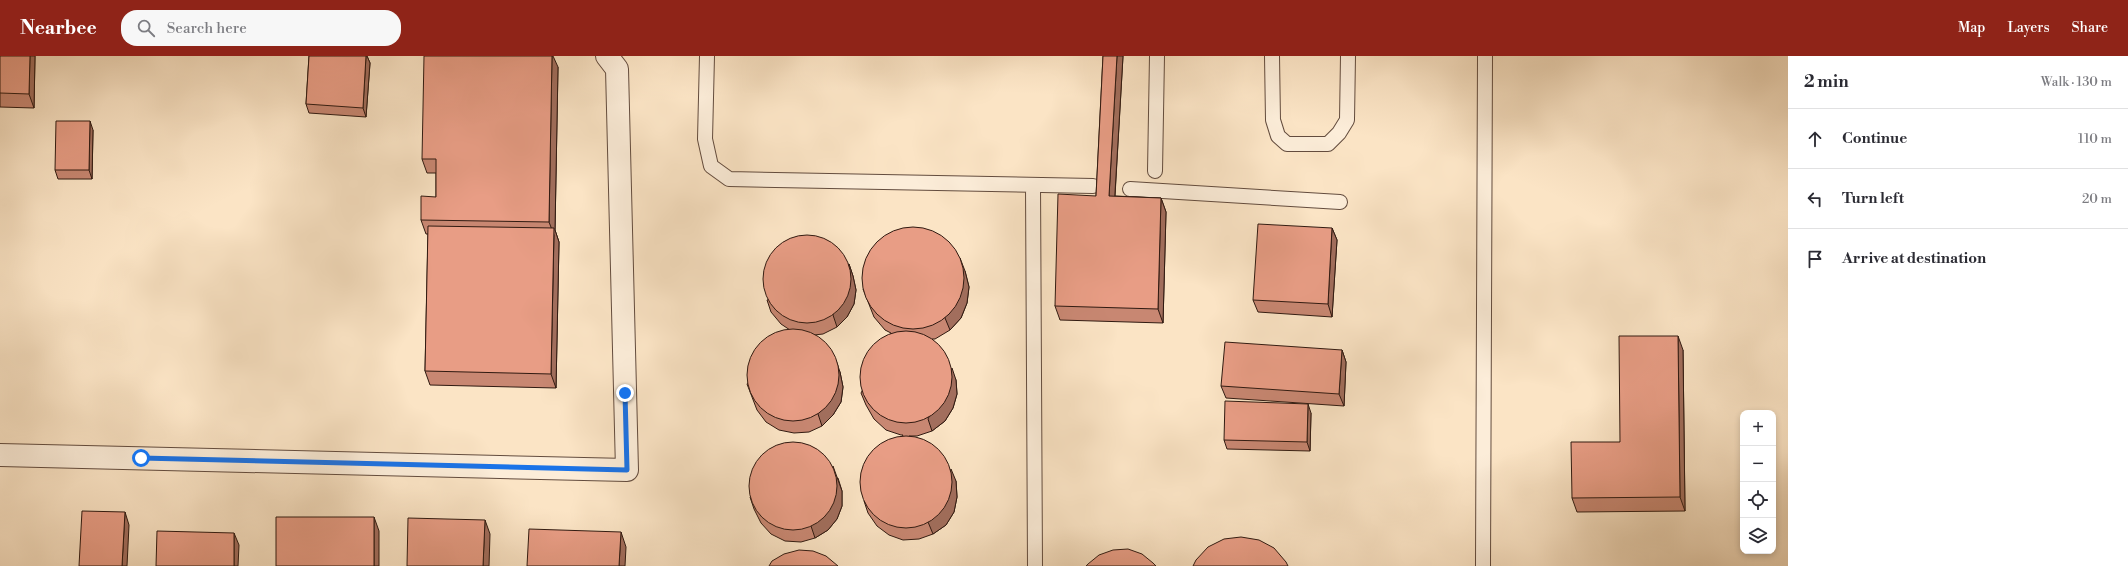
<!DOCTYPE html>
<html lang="en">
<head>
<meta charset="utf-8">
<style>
	:root { --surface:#fff; --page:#f7f7f7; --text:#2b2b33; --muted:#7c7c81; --line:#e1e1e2; --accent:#8f2418 }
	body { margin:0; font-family:"Libre Bodoni",serif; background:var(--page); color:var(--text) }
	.controls { position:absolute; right:12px; bottom:12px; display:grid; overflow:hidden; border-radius:8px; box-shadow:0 2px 6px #0003 }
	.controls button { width:36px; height:36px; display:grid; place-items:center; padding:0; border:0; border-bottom:1px solid var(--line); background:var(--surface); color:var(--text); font:20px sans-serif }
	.stop { position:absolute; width:12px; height:12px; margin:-9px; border:3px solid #1a73e8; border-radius:50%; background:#fff }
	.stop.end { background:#1a73e8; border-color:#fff; box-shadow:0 1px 4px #0008 }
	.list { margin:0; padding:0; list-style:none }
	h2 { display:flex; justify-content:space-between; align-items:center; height:52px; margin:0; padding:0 16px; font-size:17px }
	h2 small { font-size:13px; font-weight:400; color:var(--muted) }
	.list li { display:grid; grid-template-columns:26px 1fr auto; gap:12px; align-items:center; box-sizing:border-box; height:60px; padding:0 16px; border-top:1px solid var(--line) }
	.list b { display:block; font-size:15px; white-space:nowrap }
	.list em { font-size:13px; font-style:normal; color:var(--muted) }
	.icon { flex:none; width:22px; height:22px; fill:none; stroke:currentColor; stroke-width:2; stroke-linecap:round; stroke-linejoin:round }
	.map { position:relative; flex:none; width:1788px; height:510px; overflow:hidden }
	header { display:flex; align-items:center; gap:24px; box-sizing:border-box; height:56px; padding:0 20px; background:var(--accent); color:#fff }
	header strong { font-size:19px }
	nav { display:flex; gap:22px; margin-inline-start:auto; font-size:14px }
	.search { width:280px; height:36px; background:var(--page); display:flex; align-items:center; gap:10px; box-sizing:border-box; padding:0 14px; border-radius:16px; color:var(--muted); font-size:15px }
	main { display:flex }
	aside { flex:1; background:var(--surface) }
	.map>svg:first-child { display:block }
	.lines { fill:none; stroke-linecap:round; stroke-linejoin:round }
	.service-casing { stroke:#634c3e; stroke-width:16 }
	.minor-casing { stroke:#634c3e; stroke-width:24 }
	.service { stroke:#fcedd9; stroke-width:14 }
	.minor { stroke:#fcedd9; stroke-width:22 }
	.wall { fill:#c88772; stroke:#301a11 }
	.shaded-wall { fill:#a26e5d; stroke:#301a11 }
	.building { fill:#e89d85; stroke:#301a11 }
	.route { stroke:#1a73e8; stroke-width:5 }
</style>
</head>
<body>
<header>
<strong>Nearbee</strong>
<div class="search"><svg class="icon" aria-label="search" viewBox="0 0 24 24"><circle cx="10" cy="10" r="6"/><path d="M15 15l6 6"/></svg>Search here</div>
<nav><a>Map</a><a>Layers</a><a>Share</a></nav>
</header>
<main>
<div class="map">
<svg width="1788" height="510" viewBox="0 0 1788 510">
	<rect width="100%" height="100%" fill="#fbe4c5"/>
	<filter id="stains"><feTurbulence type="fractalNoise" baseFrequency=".005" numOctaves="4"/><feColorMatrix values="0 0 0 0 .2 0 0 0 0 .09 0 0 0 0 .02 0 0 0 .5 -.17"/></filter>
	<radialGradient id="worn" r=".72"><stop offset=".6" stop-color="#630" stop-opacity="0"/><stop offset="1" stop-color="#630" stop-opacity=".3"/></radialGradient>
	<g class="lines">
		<defs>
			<path id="service" d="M707,0L705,83L711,110L729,123L1093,130
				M1272,0L1273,64L1278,80L1287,88H1328L1339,77L1347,64L1348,0
				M1155,115L1157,0
				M1033,129L1035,510
				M1130,133L1340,146
				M1483,510L1485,0"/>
			<path id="minor" d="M0,399L627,414L617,13L607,0"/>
		</defs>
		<use href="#service" class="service-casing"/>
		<use href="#minor" class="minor-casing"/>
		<use href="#service" class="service"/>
		<use href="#minor" class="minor"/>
	</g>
	<path class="wall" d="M0,0H35L34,52L0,51Z
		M309,0H367L370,7L366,61L309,57L306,48Z
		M1103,0H1123L1115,140L1161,142L1166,156L1163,267L1060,264L1055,250L1096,140Z
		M558,11L555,174L559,186L556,332L430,329L425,315L428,178H426L421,164L436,141V117H427L422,103Z
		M93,74L92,123H58L55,114Z
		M1332,172L1337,184L1332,261L1258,256L1253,244Z
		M849,208L853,220L856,234L854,248L847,261L837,271L823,278L814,279L840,316L843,331L841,346L833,359L822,370L809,376L794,377L779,374L766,366L757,354L747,328L790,274L781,268L771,256L767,244Z
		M965,215L969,231L967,247L961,262L950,274L935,283H932L956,324L957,338L953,352L945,365L932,375L917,380H909L956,425L957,441L954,456L946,469L933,478L919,483L903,484L889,479L877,470L868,457L864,445L903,379H901L886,374L874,363L866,349L861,337L891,277L885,274L874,261L863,233Z
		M1342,294L1346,306L1344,350L1226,342L1221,330Z
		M1683,294L1685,455L1577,456L1572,442L1620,386Z
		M1311,357L1310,395L1227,393L1224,384Z
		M838,422L842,435V450L837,463L828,474L815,482L801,486L785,485L771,478L761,467L754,453L750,441Z"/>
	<path class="shaded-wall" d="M30,0H35L34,52L29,38Z
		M366,0H367L370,7L366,61L363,52Z
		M552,0H553L558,11L555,174L559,186L556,332L551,318L554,179L549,166Z
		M1117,0H1123L1114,154L1109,140Z
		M90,65L93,74L92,123L89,114Z
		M1161,142L1166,156L1163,267L1158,253Z
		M1332,172L1337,184L1332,261L1328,248Z
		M960,202L965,215L969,231L967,247L961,262L950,274L945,262Z
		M849,208L853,220L856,234L854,248L847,261L837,271L833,259Z
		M1678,280L1683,294L1685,455L1680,441Z
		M1342,294L1346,306L1344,350L1339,338Z
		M836,304L840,316L843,331L841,346L833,359L822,370L818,358Z
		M952,312L956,324L957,338L953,352L945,365L932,375L928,363Z
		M1308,348L1311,357L1310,395L1307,386Z
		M833,410L842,435V450L837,463L828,474L815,482L811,470Z
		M951,413L956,425L957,441L954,456L946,469L933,478L928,466Z
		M125,456L129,469L127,510H122Z
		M374,461L379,475V510H374Z
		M485,464L490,478L489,510H483Z
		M621,476L626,491L625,510H619Z
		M234,477L239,489L238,510H234Z"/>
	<path class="building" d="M0,0H30L29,38L0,37Z
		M309,0H366L363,52L306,48Z
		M424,0H552L549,166L421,164V140L436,141V103H422Z
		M1103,0H1117L1109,140L1161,142L1158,253L1055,250L1058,138L1096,140Z
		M56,65H90L89,114H55Z
		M1258,168L1332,172L1328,248L1253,244Z
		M428,170L554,172L551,318L425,315Z
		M862 222a51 51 0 1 1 102 0a51 51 0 1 1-102 0Z
		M763 223a44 44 0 1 1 88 0a44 44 0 1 1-88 0Z
		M747 319a46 46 0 1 1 92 0a46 46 0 1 1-92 0Z
		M860 321a46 46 0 1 1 92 0a46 46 0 1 1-92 0Z
		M1619,280H1678L1680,441L1572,442L1571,386H1620Z
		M1225,286L1342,294L1339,338L1221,330Z
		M1225,345L1308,348L1307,386L1224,384Z
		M860 426a46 46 0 1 1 92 0a46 46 0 1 1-92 0Z
		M749 430a44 44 0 1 1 88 0a44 44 0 1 1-88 0Z
		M82,455L125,456L122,510H79Z
		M276,461H374V510H276Z
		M408,462L485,464L483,510H407Z
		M529,473L621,476L619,510H527Z
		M157,475L234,477V510H156Z
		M1241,481L1259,484L1274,492L1286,506L1288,510H1193L1196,504L1208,491L1224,483Z
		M1128,493L1142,498L1153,507L1156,510H1086L1088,508L1099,499L1113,494Z
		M799,494L813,495L826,500L838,510H769L772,505L784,498Z"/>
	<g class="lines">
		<path class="route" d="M141,402L627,414L625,337"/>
	</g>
	<rect width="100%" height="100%" filter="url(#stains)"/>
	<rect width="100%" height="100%" fill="url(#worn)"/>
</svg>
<div class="controls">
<button>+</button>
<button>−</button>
<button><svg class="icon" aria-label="locate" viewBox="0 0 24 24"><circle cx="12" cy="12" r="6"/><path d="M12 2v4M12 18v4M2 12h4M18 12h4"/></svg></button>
<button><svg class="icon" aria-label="layers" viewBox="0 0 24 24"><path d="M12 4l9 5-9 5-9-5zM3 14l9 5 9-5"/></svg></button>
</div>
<div class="stop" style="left:141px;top:402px"></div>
<div class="stop end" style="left:625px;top:337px"></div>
</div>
<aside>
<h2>2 min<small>Walk · 130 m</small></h2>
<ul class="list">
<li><svg class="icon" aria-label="ahead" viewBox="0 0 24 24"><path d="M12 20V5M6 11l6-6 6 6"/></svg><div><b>Continue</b></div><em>110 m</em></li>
<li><svg class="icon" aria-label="left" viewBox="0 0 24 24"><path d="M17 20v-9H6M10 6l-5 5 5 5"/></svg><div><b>Turn left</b></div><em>20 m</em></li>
<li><svg class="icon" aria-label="arrive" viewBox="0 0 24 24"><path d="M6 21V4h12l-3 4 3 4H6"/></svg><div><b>Arrive at destination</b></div></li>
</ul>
</aside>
</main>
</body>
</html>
